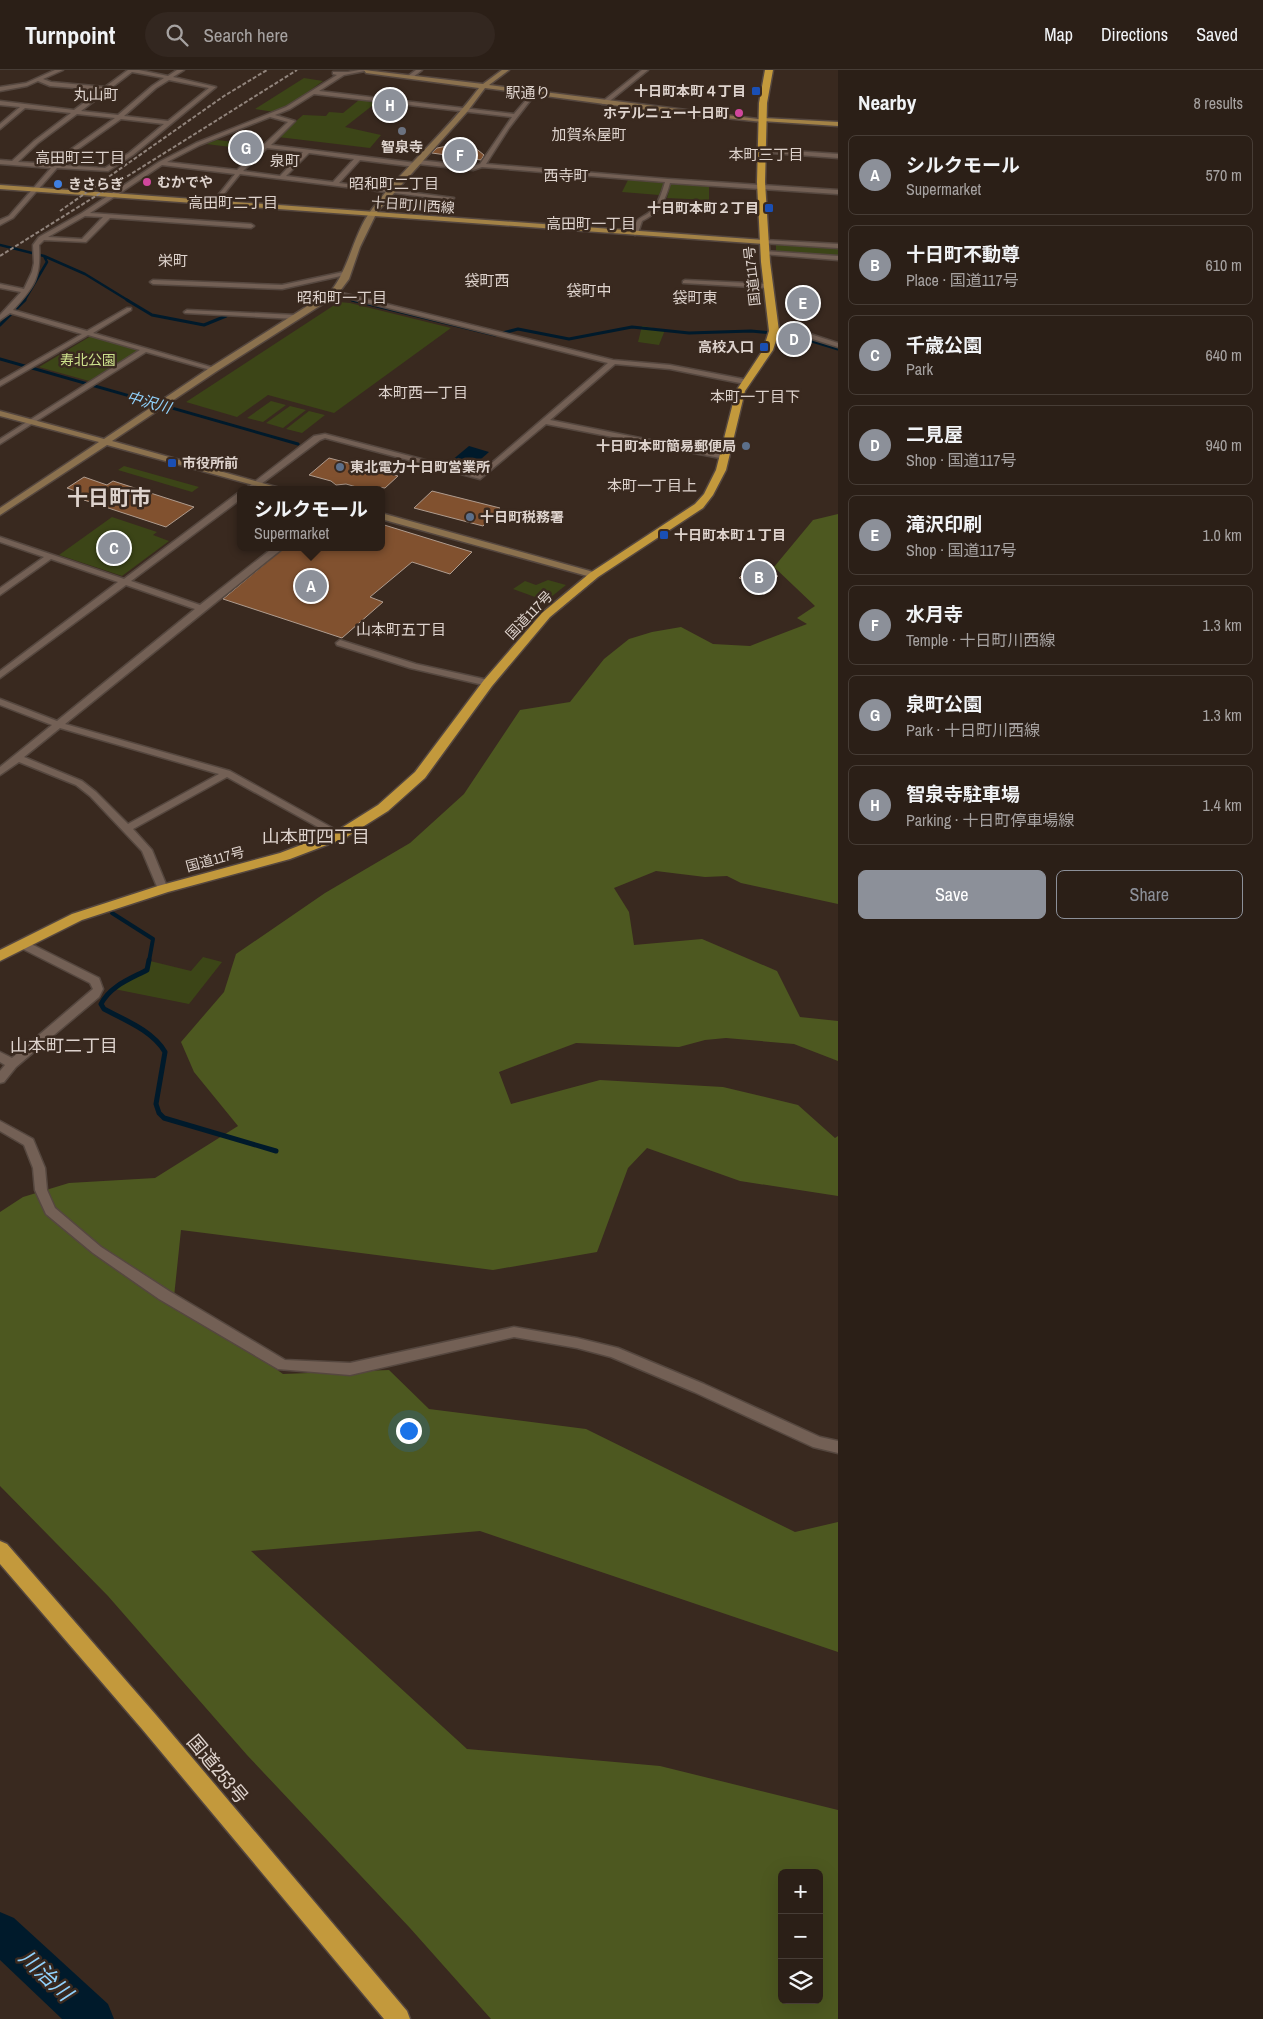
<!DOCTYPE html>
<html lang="en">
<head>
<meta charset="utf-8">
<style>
	:root { --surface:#2b1f17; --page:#332720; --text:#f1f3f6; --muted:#a6a2a1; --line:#473d36; --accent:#8c9099 }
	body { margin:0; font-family:"Archivo Narrow","Noto Sans JP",sans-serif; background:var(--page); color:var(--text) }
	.controls { position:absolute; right:15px; bottom:15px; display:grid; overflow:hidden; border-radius:8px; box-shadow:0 5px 20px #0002 }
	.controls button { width:45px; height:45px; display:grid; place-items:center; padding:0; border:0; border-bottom:1px solid var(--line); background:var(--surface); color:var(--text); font:25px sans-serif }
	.you { position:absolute; left:408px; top:1360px; width:18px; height:18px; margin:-12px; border:4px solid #fff; border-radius:50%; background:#1a73e8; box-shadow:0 0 0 8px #1a73e833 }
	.badge { display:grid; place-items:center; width:32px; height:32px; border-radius:50%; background:var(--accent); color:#fff; font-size:16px; font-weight:700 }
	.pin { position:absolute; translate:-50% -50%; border:2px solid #fff; box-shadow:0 1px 5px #0006 }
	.popup { position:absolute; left:237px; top:416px; width:148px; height:65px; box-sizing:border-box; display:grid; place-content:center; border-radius:8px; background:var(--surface); filter:drop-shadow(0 1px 4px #0005); font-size:16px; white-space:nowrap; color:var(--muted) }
	.popup b { font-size:19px; color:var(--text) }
	.popup::after { content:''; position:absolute; left:50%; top:100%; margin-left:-10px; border:10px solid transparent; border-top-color:var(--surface) }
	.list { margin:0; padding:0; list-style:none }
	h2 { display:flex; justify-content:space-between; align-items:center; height:65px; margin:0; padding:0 20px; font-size:21px }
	h2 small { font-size:16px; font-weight:400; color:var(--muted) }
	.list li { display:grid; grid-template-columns:32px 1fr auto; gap:15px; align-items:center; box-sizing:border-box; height:80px; margin:0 10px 10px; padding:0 10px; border:1px solid var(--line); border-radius:8px }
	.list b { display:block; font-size:19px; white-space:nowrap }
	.list p { margin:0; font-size:16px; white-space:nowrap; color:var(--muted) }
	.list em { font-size:16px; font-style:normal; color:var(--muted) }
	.actions { display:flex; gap:10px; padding:15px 20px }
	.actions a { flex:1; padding:11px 0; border:1px solid var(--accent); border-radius:8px; text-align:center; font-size:18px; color:var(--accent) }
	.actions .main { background:var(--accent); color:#fff }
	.icon { flex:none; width:28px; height:28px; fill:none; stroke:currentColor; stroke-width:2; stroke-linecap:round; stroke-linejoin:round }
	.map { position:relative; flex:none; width:838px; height:1949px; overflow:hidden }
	header { display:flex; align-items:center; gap:30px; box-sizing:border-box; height:70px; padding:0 25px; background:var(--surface); border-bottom:1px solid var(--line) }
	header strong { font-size:24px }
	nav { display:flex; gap:28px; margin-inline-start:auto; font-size:18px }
	.search { width:350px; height:45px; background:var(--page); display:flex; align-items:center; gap:12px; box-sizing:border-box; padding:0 18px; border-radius:28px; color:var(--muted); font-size:19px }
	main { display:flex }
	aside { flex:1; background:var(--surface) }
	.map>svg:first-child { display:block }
	.green { fill:#3c4517 }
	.forest { fill:#4d5820; fill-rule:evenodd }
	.water { fill:#001a2b }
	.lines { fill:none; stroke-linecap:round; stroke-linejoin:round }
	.stream-far3 { stroke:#001a2b; stroke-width:2.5 }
	.stream-far2 { stroke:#001a2b; stroke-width:3 }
	.stream-far1 { stroke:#001a2b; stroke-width:4 }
	.stream { stroke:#001a2b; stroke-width:5 }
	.river { fill:#001a2b; fill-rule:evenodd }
	.building { fill:#81512f; stroke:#af9c8f }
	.street-casing { stroke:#55473f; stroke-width:3 }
	.secondary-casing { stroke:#55473f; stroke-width:3 }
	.primary-casing { stroke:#55473f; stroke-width:3 }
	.highway-casing { stroke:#55473f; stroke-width:3 }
	.street { fill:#736055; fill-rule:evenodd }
	.secondary { fill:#8b714e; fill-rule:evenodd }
	.primary { fill:#a38246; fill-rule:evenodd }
	.highway { fill:#c3993c; fill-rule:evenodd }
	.rail { stroke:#91847c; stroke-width:2; stroke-dasharray:4 2; stroke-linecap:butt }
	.transit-dot { fill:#1a4fb4; stroke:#39291f; stroke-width:2 }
	.hotel-dot { fill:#d1479c; stroke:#39291f; stroke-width:2 }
	.worship-dot { fill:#6b7280; stroke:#39291f; stroke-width:2 }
	.shop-dot { fill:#3f7fe0; stroke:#39291f; stroke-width:2 }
	.service-dot { fill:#5c6f8a; stroke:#39291f; stroke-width:2 }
	.labels { text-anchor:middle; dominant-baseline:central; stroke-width:5; stroke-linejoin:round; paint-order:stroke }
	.far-poi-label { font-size:14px; font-weight:bold; fill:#ded3cd; stroke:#39291f; text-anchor:start }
	.far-street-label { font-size:14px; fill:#ded3cd; stroke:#39291f }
	.far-park-label { font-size:14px; fill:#cde18c; stroke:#39291f }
	.far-neighbourhood-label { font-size:15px; fill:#ded3cd; stroke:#39291f }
	.far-water-label { font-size:15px; font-style:italic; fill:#91d2fc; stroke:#39291f }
	.neighbourhood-label { font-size:18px; fill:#ded3cd; stroke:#39291f }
	.near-street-label { font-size:19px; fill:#ded3cd; stroke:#39291f }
	.far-town-label { font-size:21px; font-weight:bold; fill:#ded3cd; stroke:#39291f }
	.near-water-label { font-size:21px; font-style:italic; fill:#91d2fc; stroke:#39291f }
</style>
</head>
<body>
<header>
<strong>Turnpoint</strong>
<div class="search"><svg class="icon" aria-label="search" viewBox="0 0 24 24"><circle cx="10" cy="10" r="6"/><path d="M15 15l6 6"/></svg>Search here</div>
<nav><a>Map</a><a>Directions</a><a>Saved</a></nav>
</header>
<main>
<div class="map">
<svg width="838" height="1949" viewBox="0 0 838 1949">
	<rect width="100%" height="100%" fill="#39291f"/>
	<path class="green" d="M304,8L323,11L290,35L274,42L255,39Z
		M359,30L377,32L345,57L381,65L370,78L278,67L303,45L326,46L329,42L343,43Z
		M217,70L261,75L256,80L206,74Z
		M628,110L664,113L659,125L622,122Z
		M671,114L709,116V130L667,128Z
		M776,174L838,179V187L776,182Z
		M339,232L350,233L451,258L334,343L268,325L237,347L186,332Z
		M642,256L665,260L659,275L638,272Z
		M91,266L140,280L89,311L39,297Z
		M271,331L286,335L263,352L247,348Z
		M290,336L306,340L283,358L266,353Z
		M309,341L325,345L302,363L286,359Z
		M124,396L199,417L192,422L118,400Z
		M112,447L157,462L153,465L169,471L122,506L59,485Z
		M548,510L566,515L546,531L513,519L525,511L536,515Z
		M203,887L222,892L189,934L114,919L149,899L150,891L191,901Z"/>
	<path class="forest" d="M838,444V834L741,813L727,806L705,807L656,801L614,818L629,842L634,875L702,869L777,901L800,947L838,951V991L794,974L726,968L705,970L679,977L576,973L499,1002L511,1034L600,1010L723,1017L798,1035L835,1068L838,1066V1126L740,1111L647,1078L628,1098L597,1182L493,1200L181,1160L174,1227L283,1304L389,1300L429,1339L586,1359L795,1462L838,1452V1582L480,1461L251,1481L467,1679L660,1696L838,1740V1949H491L410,1858L247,1685L108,1526L0,1416V1142L23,1127L69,1113L155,1108L238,1056L194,1002L181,972L224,922L236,884L325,823L410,773L464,724L520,640L570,632L604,589L629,569L652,562L681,557L713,574L750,576L807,554L797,548L815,536L774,497L813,450ZM782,1803H819V1930H782Z"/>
	<path class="water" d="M469,376L489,382L472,397L451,391Z"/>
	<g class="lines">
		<path class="stream-far3" d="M0,175L44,186L47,192L24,231
			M44,186L85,204L129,231
			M352,230L355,231"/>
		<path class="stream-far2" d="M127,230L152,245L204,255L226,246
			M352,230L495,265L518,259L569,269L632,257L689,263L751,261L792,265L838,279
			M0,255L25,230
			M0,289L298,374"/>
		<path class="stream-far1" d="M112,843L153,869L149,891"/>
		<path class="stream" d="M149,890L147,900C130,909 110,916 101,934L104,939C125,950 153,961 165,982L156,1034L159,1043L164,1048L276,1081"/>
		<path class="river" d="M0,1842L14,1848L108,1934L114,1949H62L0,1890Z"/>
	</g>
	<path class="building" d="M468,72L484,85L481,90L432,83L437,78Z
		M329,388L398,406L385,418L374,417L370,420H367L346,414L336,415L331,411L309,405Z
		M84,407L107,415L113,411L194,437L166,457L84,430L90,426L67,418Z
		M432,421L500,438L483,456L414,438Z
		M381,454L472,482L450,504L412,492L370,527L383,532L342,568L223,529L285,477H381Z
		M751,497L778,506L767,517L739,508Z"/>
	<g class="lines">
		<defs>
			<path id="street" d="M55,0H63L43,9L51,12L105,17L128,0H139L168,6L177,0H184L173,7L216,17L133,85L108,101L57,98L13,148L0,155V150L9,146L51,98L0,94V90L12,91L34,71L71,43L25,38L0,59V54L20,37L0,35V31L74,40L101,20L50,16L38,11L27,16L0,21V17L26,13ZM132,2L164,8L152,16L118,45L81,41ZM169,10L209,18L168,51L124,46L156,18ZM77,44L115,48L63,85L54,94L18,92L38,73ZM121,49L164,54L129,83L105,98L60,95L67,87Z
				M359,0H370L344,5L319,21L514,44L532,23H536L509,58L486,94L668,109L838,120V124L670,113C665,131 659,143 642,151L638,163L635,165L632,163C638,143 641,151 653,139C659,132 662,122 665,112L482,97L473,100L418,94V96L416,97L360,90L339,113L454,128L451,130L240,104L215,135L212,133L235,104L162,95L90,143L251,154L254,156L251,158L110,148L86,172L44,170L39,175C41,207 35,216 13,240L87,261L127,238H131V240L93,263L218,299L214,301L146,282L0,374V369L140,280L88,265L0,316V311L82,264L10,243L0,250V245L21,222L0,218V214L24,219L32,202L34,193L33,175L39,167L82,143L159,92L196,73L286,37L337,5L333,4V2H348ZM314,24L512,47L480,94L473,96L418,90L416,93L271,75L295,51L275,45L290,39ZM270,47L288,52L237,100L167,92L200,75ZM267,78L303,82L280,106L243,101ZM309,83L354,89L333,112L286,106ZM85,146L103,147L82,169L48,167Z
				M416,0H422L412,8H408V6Z
				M642,0H648L606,34H602V32Z
				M761,79L838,84V88L759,82Z
				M764,170L838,174V178L762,173V171Z
				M764,181L838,186V190L762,184L761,183Z
				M348,201L350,202V204L282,219L153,214L150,212L153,210L282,215Z
				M685,210L767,214L770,216L767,218L683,213V211Z
				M334,221L613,290L670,295L748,310V314H745L670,299L615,294L550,350L725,385L729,387L725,389L546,354L480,409L325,368L320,370L253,420H244L314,366L325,364L479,404L608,293L332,224L331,223Z
				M187,240L296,245L299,247L296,249L185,243L184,242Z
				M774,258L810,264L838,273V277L809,268L772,261L771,260Z
				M238,423H241V429L131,511L200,535L274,477H283L282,479L65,654L230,701L345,765L340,768L336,767L227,707L133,759L152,780L168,819L163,822L158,819L142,781L90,726L76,715L19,692L0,705V697L52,655L0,635V629L57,651L195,539L126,515L0,608V601L118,512L51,489L0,525V518L44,487L0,472V467L124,509ZM60,658L219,704L128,754L96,722L82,711L24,687Z
				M340,570L416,594L488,610L493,613L488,616L410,598L337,575L336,573Z
				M23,870L99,908L103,919L99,927L16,997L4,1012L0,1013V1001L5,995L0,992V982L12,988L93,919L90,913L19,877L18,874Z
				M0,1051L33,1069L45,1098L47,1120L55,1138L101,1177L169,1221L285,1290L350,1293L514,1257L577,1268L618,1278L704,1314L820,1367L838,1371V1383L813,1377L694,1322L611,1287L577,1278L514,1267L350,1305L278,1299L159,1229L93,1183L46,1144L35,1120L33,1098L24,1075L0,1061Z"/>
			<path id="secondary" d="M364,0L483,14L502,0H509L489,15L766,50L763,52L649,40L485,18L467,42L377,142L360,177L349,209L337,225L217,301L112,371L287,420H272L107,375L0,445V438L99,372L0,346V341L104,369L211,297L331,221C350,197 353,164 372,139C405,96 447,61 479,18L366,3Z
				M381,443L597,503L599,505L594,508L591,507L381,449Z"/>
			<path id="primary" d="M763,48L838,52V56L761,51Z
				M0,115L764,170L768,172L764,174L0,119Z"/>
			<path id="highway" d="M765,0H773L767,33L765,112L770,192L779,261L773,280L745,321L726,400L713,425L703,438L598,507L550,547L492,616L425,708L388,741L345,768L290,789L168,822L82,850L0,891V880L72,844L158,816L280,783L335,762L378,735L415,702L484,610L542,543L590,503L695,434L704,424L716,400L736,321L763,280L769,261L761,192L757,112L759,33Z
				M0,1471L7,1474L156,1645L407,1941L410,1949H384L142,1659L0,1494Z"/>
		</defs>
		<use href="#street" class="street-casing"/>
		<use href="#secondary" class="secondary-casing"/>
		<use href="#primary" class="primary-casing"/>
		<use href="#highway" class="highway-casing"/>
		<use href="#street" class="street"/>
		<use href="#secondary" class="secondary"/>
		<use href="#primary" class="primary"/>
		<use href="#highway" class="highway"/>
		<path class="rail" d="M60,141L224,26L267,0
			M0,186L297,0"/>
	</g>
	<g class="transit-dot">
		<rect x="751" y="16" width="10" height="10" rx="2.5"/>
		<rect x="764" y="133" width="10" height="10" rx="2.5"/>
		<rect x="759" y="272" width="10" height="10" rx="2.5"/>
		<rect x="167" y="388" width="10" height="10" rx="2.5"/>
		<rect x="659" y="460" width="10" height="10" rx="2.5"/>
	</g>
	<g class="hotel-dot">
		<circle cx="739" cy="43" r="5"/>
		<circle cx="147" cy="112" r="5"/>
	</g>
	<circle class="worship-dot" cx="402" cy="61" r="5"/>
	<circle class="shop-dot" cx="58" cy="114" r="5"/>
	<g class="service-dot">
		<circle cx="746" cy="376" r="5"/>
		<circle cx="340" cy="397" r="5"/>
		<circle cx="470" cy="447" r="5"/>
	</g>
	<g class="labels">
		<g class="far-poi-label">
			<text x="746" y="21" text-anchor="end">十日町本町４丁目</text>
			<text x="729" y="43" text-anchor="end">ホテルニュー十日町</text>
			<text x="402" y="77" text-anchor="middle">智泉寺</text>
			<text x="157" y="112">むかでや</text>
			<text x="68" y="114">きさらぎ</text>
			<text x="759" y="138" text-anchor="end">十日町本町２丁目</text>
			<text x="754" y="277" text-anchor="end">高校入口</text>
			<text x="736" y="376" text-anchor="end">十日町本町簡易郵便局</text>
			<text x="182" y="393">市役所前</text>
			<text x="350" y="397">東北電力十日町営業所</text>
			<text x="480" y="447">十日町税務署</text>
			<text x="674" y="465">十日町本町１丁目</text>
		</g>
		<g class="far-street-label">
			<text transform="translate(413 135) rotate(4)">十日町川西線</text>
			<text transform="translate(752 206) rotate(-96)">国道117号</text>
			<text transform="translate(529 545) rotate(-46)">国道117号</text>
			<text transform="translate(215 789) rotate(-15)">国道117号</text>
		</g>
		<g class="far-park-label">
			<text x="88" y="290">寿北公園</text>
		</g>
		<g class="far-neighbourhood-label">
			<text x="528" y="22">駅通り</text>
			<text x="96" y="24">丸山町</text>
			<text x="589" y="64">加賀糸屋町</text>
			<text x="766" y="84">本町三丁目</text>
			<text x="80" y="87">高田町三丁目</text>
			<text x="285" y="90">泉町</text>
			<text x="566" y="105">西寺町</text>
			<text x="394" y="113">昭和町二丁目</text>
			<text x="233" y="132">高田町二丁目</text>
			<text x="591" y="153">高田町一丁目</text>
			<text x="173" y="190">栄町</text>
			<text x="487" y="210">袋町西</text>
			<text x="589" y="220">袋町中</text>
			<text x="342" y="227">昭和町一丁目</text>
			<text x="695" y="227">袋町東</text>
			<text x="423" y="322">本町西一丁目</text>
			<text x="755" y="326">本町一丁目下</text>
			<text x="652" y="415">本町一丁目上</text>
			<text x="401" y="559">山本町五丁目</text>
		</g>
		<g class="far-water-label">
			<text transform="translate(149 332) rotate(16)">中沢川</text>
		</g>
		<g class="neighbourhood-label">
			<text x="316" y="766">山本町四丁目</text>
			<text x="64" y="975">山本町二丁目</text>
		</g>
		<g class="near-street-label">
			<text transform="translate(218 1699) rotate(50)">国道253号</text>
		</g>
		<g class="far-town-label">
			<text x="109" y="427">十日町市</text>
		</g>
		<g class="near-water-label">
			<text transform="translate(46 1905) rotate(43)">川治川</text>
		</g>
	</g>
</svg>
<div class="controls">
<button>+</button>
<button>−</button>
<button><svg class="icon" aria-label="layers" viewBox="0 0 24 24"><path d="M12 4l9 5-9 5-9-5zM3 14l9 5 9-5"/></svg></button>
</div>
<div class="you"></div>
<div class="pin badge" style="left:311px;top:516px">A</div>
<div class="popup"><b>シルクモール</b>Supermarket</div>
<div class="pin badge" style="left:759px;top:507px">B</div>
<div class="pin badge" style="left:114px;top:478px">C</div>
<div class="pin badge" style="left:794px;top:269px">D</div>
<div class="pin badge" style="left:803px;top:233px">E</div>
<div class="pin badge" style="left:460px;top:85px">F</div>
<div class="pin badge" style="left:246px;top:78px">G</div>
<div class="pin badge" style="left:390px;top:35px">H</div>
</div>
<aside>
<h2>Nearby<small>8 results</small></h2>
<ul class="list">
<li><span class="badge">A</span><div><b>シルクモール</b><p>Supermarket</p></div><em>570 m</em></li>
<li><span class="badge">B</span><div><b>十日町不動尊</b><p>Place · 国道117号</p></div><em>610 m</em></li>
<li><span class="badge">C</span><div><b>千歳公園</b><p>Park</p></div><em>640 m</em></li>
<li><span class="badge">D</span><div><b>二見屋</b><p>Shop · 国道117号</p></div><em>940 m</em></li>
<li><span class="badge">E</span><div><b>滝沢印刷</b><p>Shop · 国道117号</p></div><em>1.0 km</em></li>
<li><span class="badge">F</span><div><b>水月寺</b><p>Temple · 十日町川西線</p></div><em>1.3 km</em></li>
<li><span class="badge">G</span><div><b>泉町公園</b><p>Park · 十日町川西線</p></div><em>1.3 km</em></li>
<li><span class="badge">H</span><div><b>智泉寺駐車場</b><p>Parking · 十日町停車場線</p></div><em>1.4 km</em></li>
</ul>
<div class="actions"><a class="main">Save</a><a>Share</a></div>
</aside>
</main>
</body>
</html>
